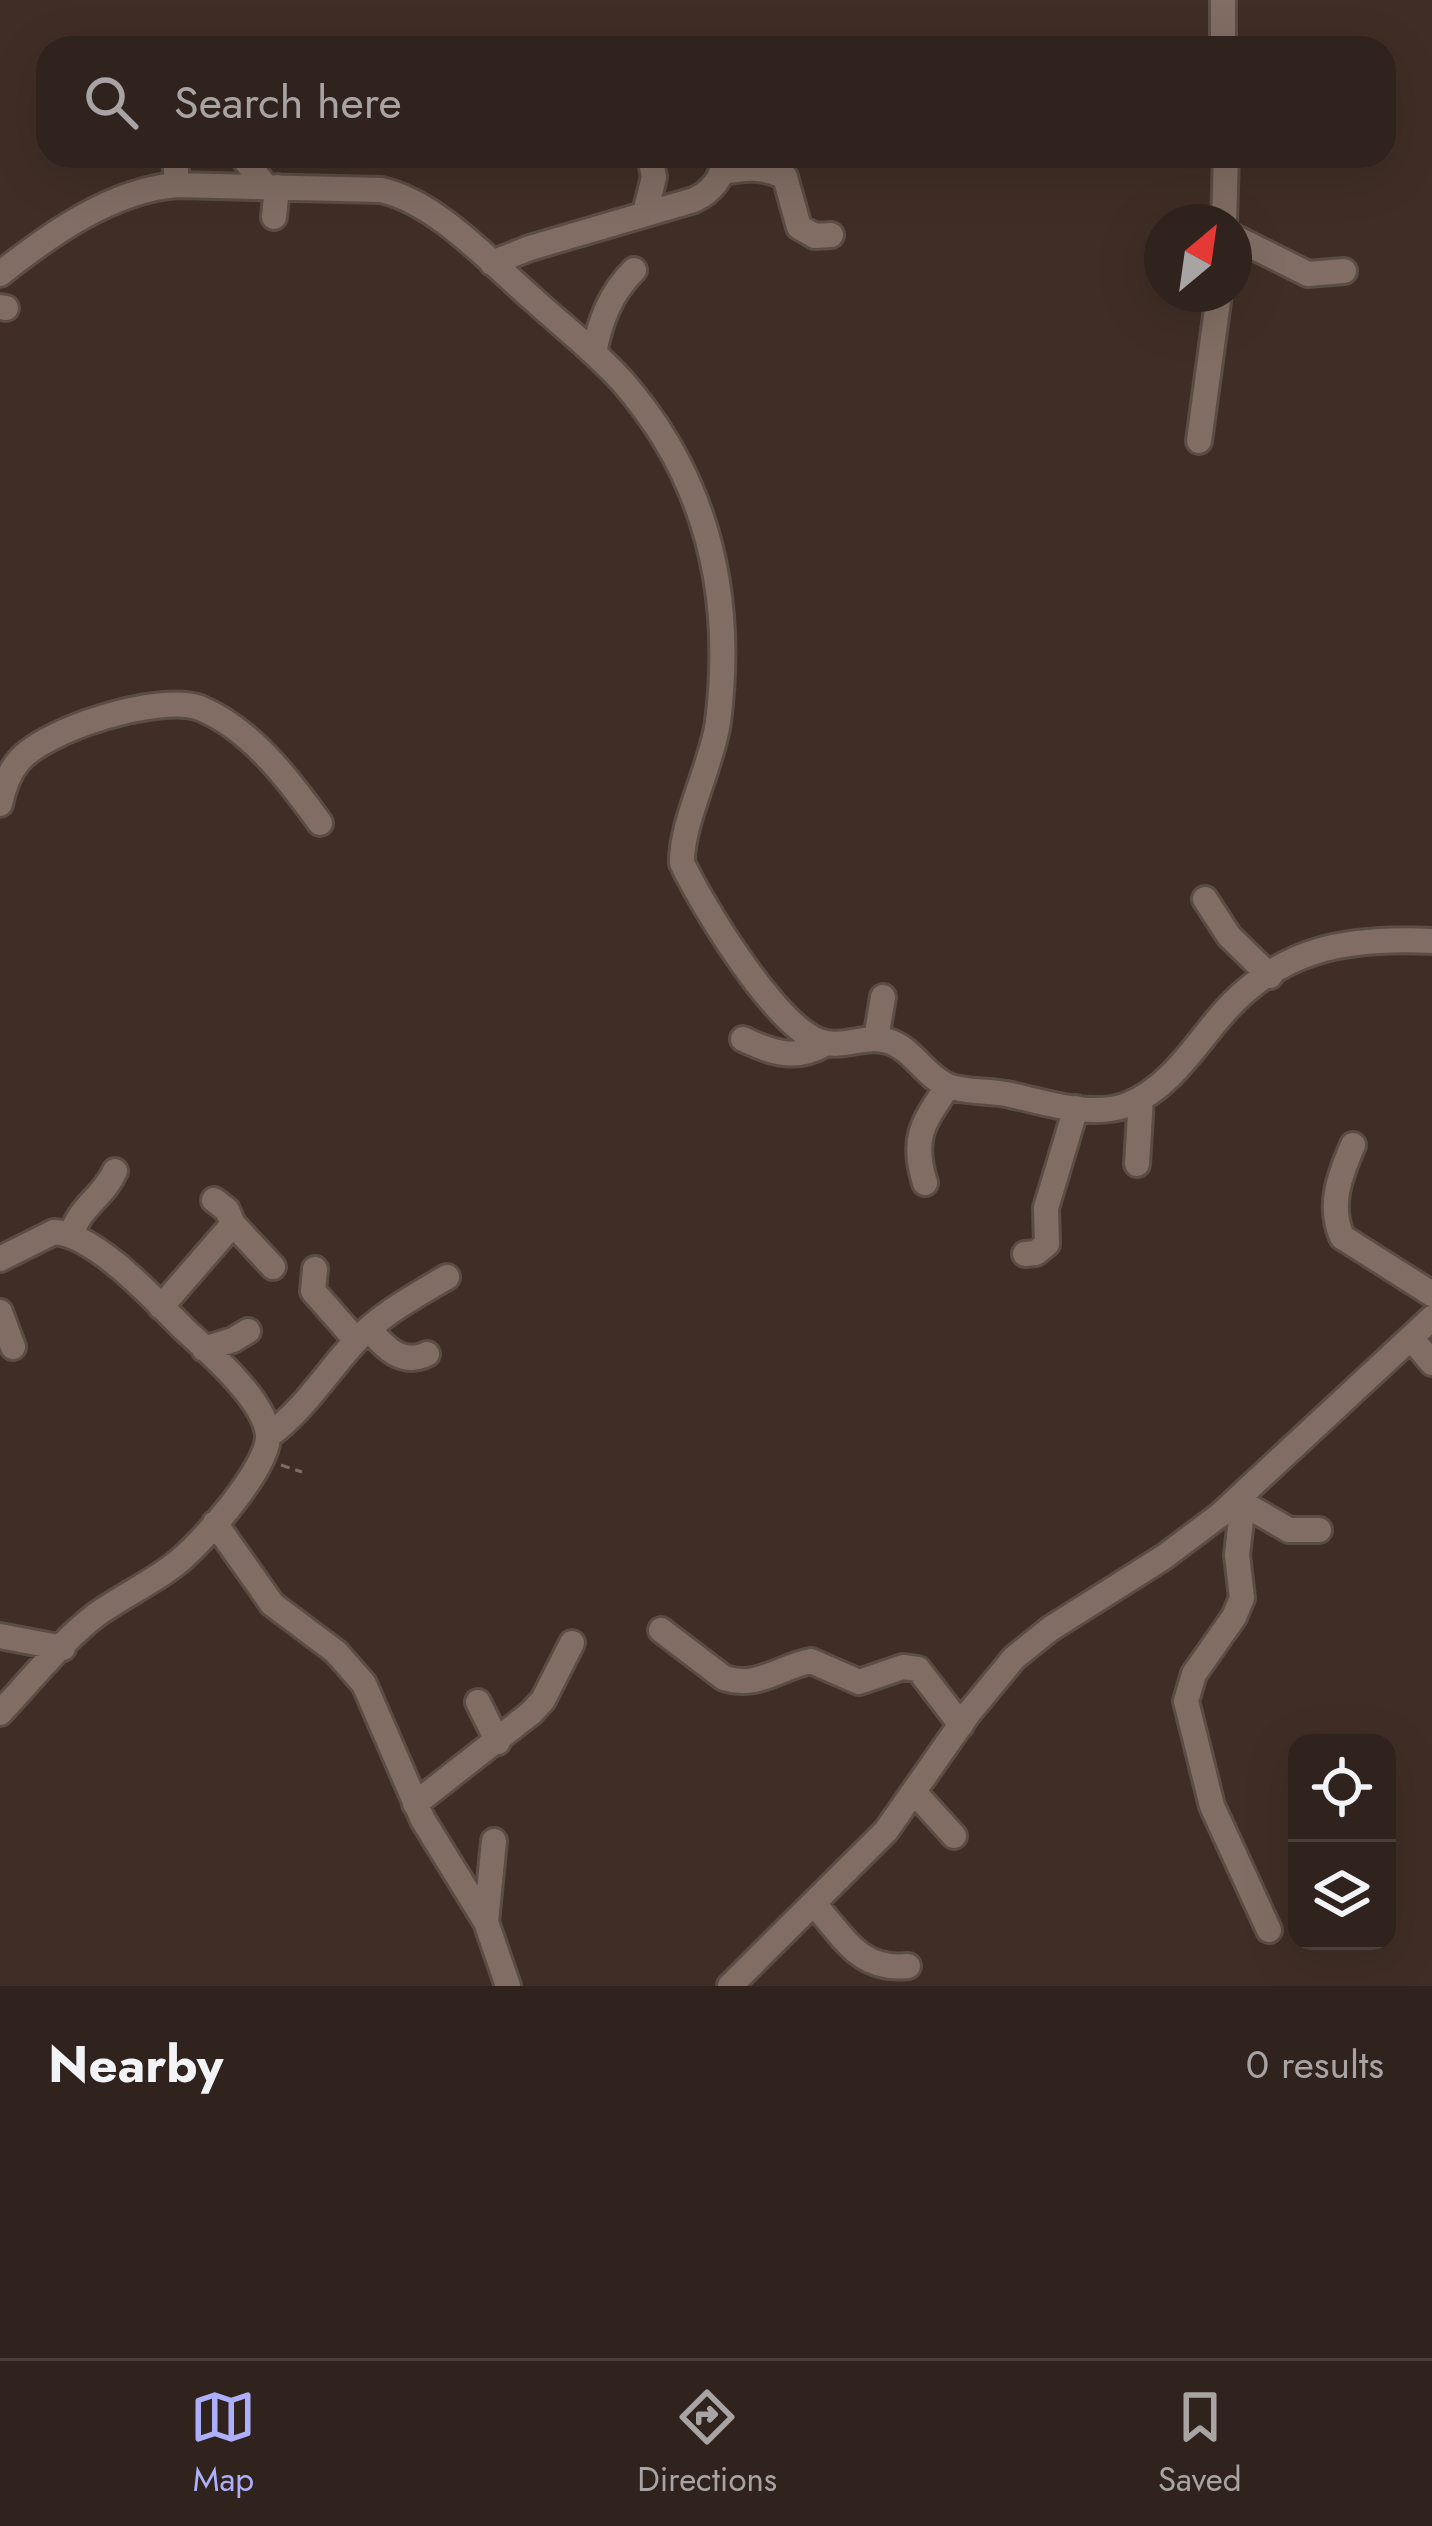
<!DOCTYPE html>
<html lang="en">
<head>
<meta charset="utf-8">
<style>
	:root { --surface:#30221c; --page:#3c2f29; --text:#f1f3f6; --muted:#a8a4a3; --line:#4b3f3b; --accent:#adaffb }
	body { margin:0; font-family:Jost,sans-serif; background:var(--page); color:var(--text) }
	.controls { position:absolute; right:36px; bottom:36px; display:grid; overflow:hidden; border-radius:24px; box-shadow:0 12px 48px #0002 }
	.controls button { width:108px; height:108px; display:grid; place-items:center; padding:0; border:0; border-bottom:3px solid var(--line); background:var(--surface); color:var(--text); font:60px sans-serif }
	.compass { position:absolute; left:1144px; top:204px; width:108px; height:108px; border-radius:50%; background:var(--surface); box-shadow:0 12px 48px #0002; rotate:29deg }
	.list { margin:0; padding:0; list-style:none }
	h2 { display:flex; justify-content:space-between; align-items:center; height:156px; margin:0; padding:0 48px; font-size:51px }
	h2 small { font-size:39px; font-weight:400; color:var(--muted) }
	.icon { flex:none; width:66px; height:66px; fill:none; stroke:currentColor; stroke-width:2; stroke-linecap:round; stroke-linejoin:round }
	.map { position:relative; flex:none; width:1432px; height:1986px; overflow:hidden }
	.search { position:absolute; background:var(--surface); box-shadow:0 12px 48px #0002; left:36px; right:36px; top:36px; height:132px; display:flex; align-items:center; gap:30px; box-sizing:border-box; padding:0 42px; border-radius:36px; color:var(--muted); font-size:45px }
	.sheet { height:372px; background:var(--surface) }
	nav { display:flex; justify-content:space-around; align-items:center; box-sizing:border-box; height:168px; border-top:3px solid var(--line); background:var(--surface); font-size:33px; color:var(--muted) }
	nav a { display:grid; justify-items:center; gap:6px }
	nav .on { color:var(--accent) }
	.map>svg:first-child { display:block }
	.lines { fill:none; stroke-linecap:round; stroke-linejoin:round }
	.minor-casing { stroke:#5b4c45; stroke-width:30 }
	.path { stroke:#7d6d66; stroke-width:3; stroke-dasharray:9 6; stroke-linecap:butt }
	.minor { stroke:#816d63; stroke-width:24 }
</style>
</head>
<body>
<div class="map">
<svg width="1432" height="1986" viewBox="0 0 1432 1986">
	<rect width="100%" height="100%" fill="#402e26"/>
	<g class="lines">
		<defs>
			<path id="minor" d="M1223,0V48
				M175,156L177,185
				M242,156L266,187
				M722,172C747,168 762,166 785,177L799,227L815,236L831,235
				M645,213L654,177L650,156
				M274,217L277,187
				M1224,222L1226,156
				M1234,237L1308,274L1344,271
				M492,263L530,248L694,200C711,192 726,176 723,156
				M0,274C49,235 112,190 177,185L381,190C437,202 492,264 535,301C564,327 596,352 622,381C707,478 734,595 718,722C712,765 681,823 682,863C703,907 775,1025 819,1041C842,1050 867,1033 891,1042C914,1051 925,1076 948,1086C967,1093 991,1090 1011,1095C1047,1103 1091,1118 1127,1105C1167,1090 1193,1049 1219,1018C1278,948 1346,937 1432,941
				M0,307L6,308
				M594,353C600,321 610,294 634,270
				M1199,441L1219,294
				M0,804C3,790 8,774 18,762C44,729 161,693 200,708C251,729 289,780 320,823
				M1205,899L1229,936L1270,976
				M743,1039C772,1053 796,1061 825,1044
				M876,1039L883,997
				M1353,1145C1340,1175 1328,1205 1342,1237L1432,1294
				M1137,1164L1141,1098
				M925,1183C911,1138 923,1123 948,1086
				M233,1224L273,1267
				M72,1235C78,1207 104,1197 115,1171
				M1025,1254L1036,1253L1047,1244L1046,1208L1076,1108
				M0,1259L54,1232C95,1234 155,1300 184,1329C209,1352 265,1400 268,1435C270,1467 199,1547 173,1566C149,1584 121,1597 96,1615C61,1642 30,1681 0,1713
				M315,1269L313,1291L356,1340
				M161,1307L233,1224L227,1210L214,1200
				M0,1312L13,1347
				M369,1329C385,1348 402,1366 427,1354
				M1412,1339L1432,1363
				M204,1349L233,1340L248,1331
				M268,1436C302,1412 325,1375 353,1344C379,1315 415,1296 447,1277
				M1244,1493L1237,1555L1242,1598L1234,1617L1194,1674L1186,1701L1212,1806L1269,1930
				M1244,1504L1289,1530H1319
				M215,1523L272,1604L336,1652L364,1684L423,1820L486,1922L508,1986
				M661,1630L724,1678C758,1689 779,1667 811,1661L859,1682L903,1667L918,1669L961,1725
				M0,1636L63,1648
				M478,1702L498,1742
				M915,1793L954,1836
				M415,1804L531,1713L543,1700L572,1643
				M814,1904C845,1938 859,1971 908,1966
				M486,1922L494,1841
				M730,1986L886,1831L968,1714L1014,1658L1050,1629L1164,1557L1220,1515L1432,1318"/>
		</defs>
		<use href="#minor" class="minor-casing"/>
		<path class="path" d="M281,1465L302,1472"/>
		<use href="#minor" class="minor"/>
	</g>
</svg>
<div class="controls">
<button><svg class="icon" aria-label="locate" viewBox="0 0 24 24"><circle cx="12" cy="12" r="6"/><path d="M12 2v4M12 18v4M2 12h4M18 12h4"/></svg></button>
<button><svg class="icon" aria-label="layers" viewBox="0 0 24 24"><path d="M12 4l9 5-9 5-9-5zM3 14l9 5 9-5"/></svg></button>
</div>
<svg class="compass" viewBox="-18 -18 36 36"><path d="M0-13l5 13h-10z" fill="#e53935"/><path d="M0 13l5-13h-10z" fill="#a8a4a3"/></svg>
<div class="search"><svg class="icon" aria-label="search" viewBox="0 0 24 24"><circle cx="10" cy="10" r="6"/><path d="M15 15l6 6"/></svg>Search here</div>
</div>
<section class="sheet">
<h2>Nearby<small>0 results</small></h2>
<ul class="list">
</ul>
</section>
<nav>
<a class="on"><svg class="icon" aria-label="map" viewBox="0 0 24 24"><path d="M3 6l6-2 6 2 6-2v14l-6 2-6-2-6 2zM9 4v14M15 6v14"/></svg>Map</a>
<a><svg class="icon" aria-label="directions" viewBox="0 0 24 24"><path d="M12 3l9 9-9 9-9-9zM9 14v-3h6M13 9l2 2-2 2"/></svg>Directions</a>
<a><svg class="icon" aria-label="saved" viewBox="0 0 24 24"><path d="M7 4h10v16l-5-4-5 4z"/></svg>Saved</a>
</nav>
</body>
</html>
